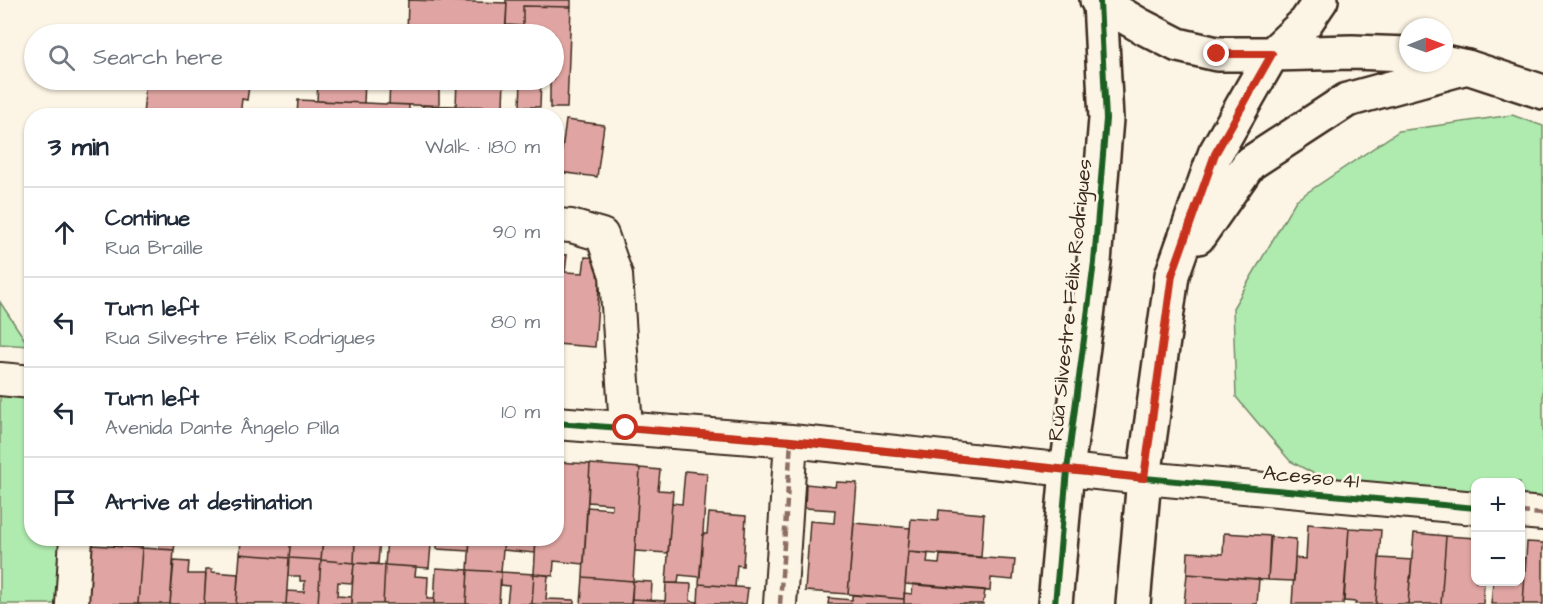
<!DOCTYPE html>
<html lang="en">
<head>
<meta charset="utf-8">
<style>
	:root { --surface:#fff; --page:#f2f2f3; --text:#1f2937; --muted:#747a83; --line:#e0e1e3 }
	body { margin:0; font-family:"Architects Daughter",sans-serif; background:var(--page); color:var(--text) }
	.controls { position:absolute; right:18px; bottom:18px; display:grid; overflow:hidden; border-radius:12px; box-shadow:0 2px 4px #0004 }
	.controls button { width:54px; height:54px; display:grid; place-items:center; padding:0; border:0; border-bottom:2px solid var(--line); background:var(--surface); color:var(--text); font:30px sans-serif }
	.compass { position:absolute; left:1399px; top:18px; width:54px; height:54px; border-radius:50%; background:var(--surface); box-shadow:0 2px 4px #0004; rotate:89deg }
	.stop { position:absolute; width:18px; height:18px; margin:-14px; border:4px solid #c8321e; border-radius:50%; background:#fff }
	.stop.end { background:#c8321e; border-color:#fff; box-shadow:0 2px 6px #0008 }
	.list { margin:0; padding:0; list-style:none }
	h2 { display:flex; justify-content:space-between; align-items:center; height:78px; margin:0; padding:0 24px; font-size:26px }
	h2 small { font-size:20px; font-weight:400; color:var(--muted) }
	.list li { display:grid; grid-template-columns:39px 1fr auto; gap:18px; align-items:center; box-sizing:border-box; height:90px; padding:0 24px; border-top:2px solid var(--line) }
	.list b { display:block; font-size:22px; white-space:nowrap }
	.list p { margin:0; font-size:20px; white-space:nowrap; color:var(--muted) }
	.list em { font-size:20px; font-style:normal; color:var(--muted) }
	.icon { flex:none; width:33px; height:33px; fill:none; stroke:currentColor; stroke-width:2; stroke-linecap:round; stroke-linejoin:round }
	.map { position:relative; flex:none; width:1543px; height:604px; overflow:hidden }
	.search { position:absolute; background:var(--surface); box-shadow:0 2px 4px #0004; left:24px; top:24px; width:540px; height:66px; display:flex; align-items:center; gap:15px; box-sizing:border-box; padding:0 21px; border-radius:33px; color:var(--muted); font-size:22px }
	.panel { position:absolute; background:var(--surface); box-shadow:0 2px 4px #0004; left:24px; top:108px; width:540px; height:438px; border-radius:24px }
	.map>svg:first-child { display:block }
	.green { fill:#afeaaf; stroke:#758a66; stroke-width:1.5 }
	.building { fill:#e0a5a2; stroke:#3b2a1e; stroke-width:1.5 }
	.lines { fill:none; stroke-linecap:round; stroke-linejoin:round }
	.minor-casing { stroke:#3b2a1e; stroke-width:36 }
	.tertiary-casing { stroke:#3b2a1e; stroke-width:38 }
	.secondary-casing { stroke:#3b2a1e; stroke-width:38 }
	.minor { stroke:#fcf5e5; stroke-width:32 }
	.tertiary { stroke:#fcf5e5; stroke-width:33 }
	.secondary { stroke:#fcf5e5; stroke-width:33 }
	.quiet { stroke:#8d6e63; stroke-width:4.5; stroke-dasharray:9 4.5; stroke-linecap:butt }
	.cycleway-casing { stroke:#fcf5e5; stroke-width:10 }
	.cycleway { stroke:#1b5e20; stroke-width:6 }
	.route { stroke:#c8321e; stroke-width:8 }
	.labels { text-anchor:middle; dominant-baseline:central; stroke-width:5; stroke-linejoin:round; paint-order:stroke }
	.street-label { font-size:21px; fill:#3b2a1e; stroke:#fcf5e5 }
</style>
</head>
<body>
<div class="map">
<svg width="1543" height="604" viewBox="0 0 1543 604">
	<rect width="100%" height="100%" fill="#fcf5e5"/>
	<filter id="ink" filterUnits="userSpaceOnUse"><feTurbulence type="fractalNoise" baseFrequency=".0167" numOctaves="2"/><feDisplacementMap in="SourceGraphic" scale="12" xChannelSelector="R" yChannelSelector="G"/><feConvolveMatrix kernelMatrix="1 2 1 2 8 2 1 2 1" color-interpolation-filters="sRGB"/></filter>
	<g filter="url(#ink)">
		<path class="green" d="M1512,115L1543,126V505L1521,503L1520,482H1476L1475,500L1346,491L1290,461L1236,397L1233,308L1296,200L1399,131Z
			M0,302L29,346L0,344Z
			M0,394L31,397L32,538L61,539L57,604H0Z"/>
		<path class="building" d="M408,0L507,3L505,34H407Z
			M506,0H571V7L523,6V26L506,25L507,3H506Z
			M523,6L571,7L567,108H550V80H541L540,107H520L521,80H554V34H505L506,25L523,26Z
			M146,80H250L247,100L242,99L240,116H143Z
			M318,80H390L389,83L365,81L364,103L317,101Z
			M390,80H439V106L389,104Z
			M457,80H504L503,107L456,106Z
			M298,100L409,105V116H297Z
			M423,105L456,106L501,107L500,116H422Z
			M566,120L604,125L597,177L559,172Z
			M556,254L567,255L565,272L583,273L585,257L601,258L595,347L556,344Z
			M556,462L590,464L584,564L554,561L553,576L534,574L536,538H556Z
			M590,464L640,468L633,581L583,577L587,507L612,509V504L588,502Z
			M640,468L660,470L658,490L673,491L668,553L635,551Z
			M685,471L707,473L700,577L679,575L678,583H666L672,503L682,504Z
			M836,482L857,483L848,594L805,591L810,521L834,523L835,510L805,508L806,484L835,487Z
			M939,510L984,514L981,557L908,552L911,519L938,521Z
			M709,513L746,516L743,566L737,565L735,587L699,584L703,534H707Z
			M854,523L910,528L904,599L848,594Z
			M1308,524L1349,528L1343,604H1292L1295,558L1306,559Z
			M1349,528L1381,530L1376,604H1355L1356,602L1344,601Z
			M1224,533L1271,536L1268,580L1187,574L1188,552L1223,554Z
			M1414,533L1446,536L1441,604H1408Z
			M1446,536L1476,538V582H1484L1483,604H1441Z
			M1270,537L1296,539L1294,581L1268,580Z
			M115,538H143L142,548L114,546Z
			M160,538H176L174,550L159,549Z
			M176,538H209L208,543L176,541Z
			M241,538H291L289,558L240,554Z
			M291,538H323L321,560L289,558Z
			M355,538H380L378,564L354,563Z
			M387,538H438V545H431L429,568L385,565Z
			M438,538H470L469,551L437,549Z
			M470,538H504L501,572L468,570Z
			M504,538H536L535,553L503,550Z
			M323,539L355,542L354,563L321,560Z
			M1527,542L1543,543V604H1523Z
			M92,545L142,548L138,604H88Z
			M142,548L174,550L170,604H138Z
			M908,552L928,554L927,563L939,564L940,555L1015,560L1013,580L991,578L990,591L905,584Z
			M240,554L289,558L286,604H236Z
			M1520,557L1526,558L1523,604H1491L1493,582H1520Z
			M289,558L321,560L318,604H286L287,591L304,592L305,581H300V576H288Z
			M1379,558L1412,560L1408,604H1376Z
			M321,560L354,563L352,583L338,582L337,596L351,597V604H318Z
			M174,561L189,562L188,574H206L204,604H170Z
			M354,563L385,565L383,604H351Z
			M385,565L416,567L415,576L428,577L427,599H434V604H383Z
			M436,568L468,570L466,604H434Z
			M206,569H212V572L238,574L236,604H204Z
			M468,570L501,572L499,604H466Z
			M501,572L534,574L532,604H507L509,586L501,585Z
			M534,574L548,575L546,599L574,600V604H532Z
			M1187,574L1259,579L1257,604H1184Z
			M583,577L633,581L631,604H581Z
			M633,581L652,582L651,600L632,599Z
			M666,583L691,584L690,601L698,602V604H665Z
			M699,584L748,588L746,604H698Z
			M913,584L985,590L983,604H904V593L912,594Z
			M852,595L904,599V604H828L829,598L852,600Z
			M632,599L665,601V604H631Z"/>
		<g class="lines">
			<defs>
				<path id="minor" d="M556,225L571,226L602,235L616,275L626,428
					M0,379L32,382
					M556,423L791,441L1144,478L1476,508
					M1520,512L1543,514
					M72,604L76,538
					M780,604L791,441"/>
				<path id="tertiary" d="M1198,237L1249,164L1347,100L1467,67
					M1055,604L1067,470L1094,262L1106,119L1100,2
					M1133,604L1144,478L1172,275L1215,154L1272,54"/>
				<path id="secondary" d="M1097,0L1141,26L1178,45L1217,54H1272L1352,52L1408,54
					M1272,54L1306,22L1321,0
					M1444,62L1467,67L1543,92"/>
			</defs>
			<use href="#minor" class="minor-casing"/>
			<use href="#tertiary" class="tertiary-casing"/>
			<use href="#secondary" class="secondary-casing"/>
			<use href="#minor" class="minor"/>
			<use href="#tertiary" class="tertiary"/>
			<use href="#secondary" class="secondary"/>
			<path class="quiet" d="M1520,512L1543,514
				M780,604L791,441"/>
			<defs>
				<path id="cycleway" d="M556,423L791,441L1144,478L1476,508
					M1055,604L1067,470L1094,262L1106,119L1100,2"/>
			</defs>
			<use href="#cycleway" class="cycleway-casing"/>
			<use href="#cycleway" class="cycleway"/>
		</g>
	</g>
	<g class="lines" filter="url(#ink)">
		<path class="route" d="M626,428L791,441L1144,478L1172,275L1215,154L1272,54H1217"/>
	</g>
	<g class="labels">
		<g class="street-label">
			<text transform="translate(1070 300) rotate(-84)">Rua Silvestre Félix Rodrigues</text>
			<text transform="translate(1311 477) rotate(5)">Acesso 41</text>
		</g>
	</g>
</svg>
<div class="controls">
<button>+</button>
<button>−</button>
</div>
<svg class="compass" viewBox="-18 -18 36 36"><path d="M0-13l5 13h-10z" fill="#e53935"/><path d="M0 13l5-13h-10z" fill="#747a83"/></svg>
<div class="stop" style="left:626px;top:428px"></div>
<div class="stop end" style="left:1217px;top:54px"></div>
<div class="search"><svg class="icon" aria-label="search" viewBox="0 0 24 24"><circle cx="10" cy="10" r="6"/><path d="M15 15l6 6"/></svg>Search here</div>
<section class="panel">
<h2>3 min<small>Walk · 180 m</small></h2>
<ul class="list">
<li><svg class="icon" aria-label="ahead" viewBox="0 0 24 24"><path d="M12 20V5M6 11l6-6 6 6"/></svg><div><b>Continue</b><p>Rua Braille</p></div><em>90 m</em></li>
<li><svg class="icon" aria-label="left" viewBox="0 0 24 24"><path d="M17 20v-9H6M10 6l-5 5 5 5"/></svg><div><b>Turn left</b><p>Rua Silvestre Félix Rodrigues</p></div><em>80 m</em></li>
<li><svg class="icon" aria-label="left" viewBox="0 0 24 24"><path d="M17 20v-9H6M10 6l-5 5 5 5"/></svg><div><b>Turn left</b><p>Avenida Dante Ângelo Pilla</p></div><em>10 m</em></li>
<li><svg class="icon" aria-label="arrive" viewBox="0 0 24 24"><path d="M6 21V4h12l-3 4 3 4H6"/></svg><div><b>Arrive at destination</b></div></li>
</ul>
</section>
</div>
</body>
</html>
